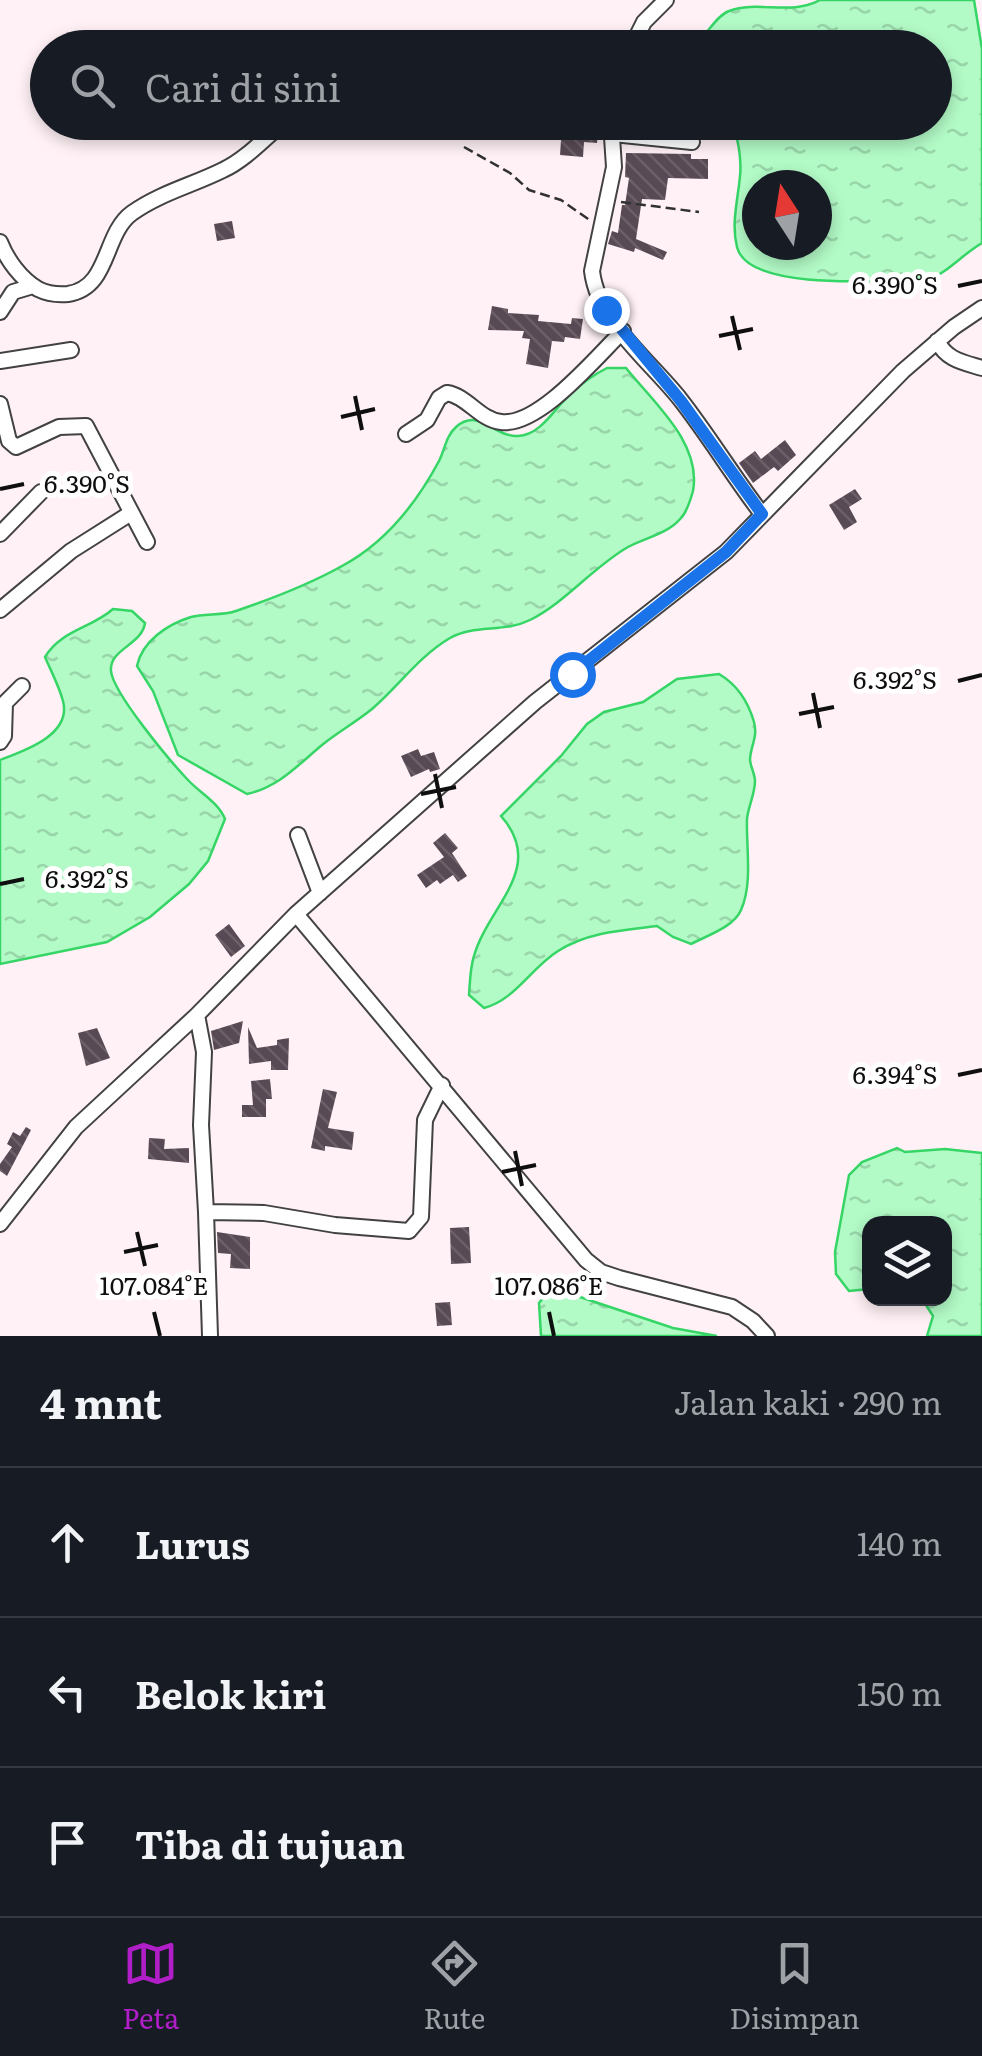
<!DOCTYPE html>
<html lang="id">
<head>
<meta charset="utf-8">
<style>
	:root { --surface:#171b24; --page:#20242c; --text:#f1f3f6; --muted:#9ea1a6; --line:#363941; --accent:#b01ec7 }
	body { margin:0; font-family:Literata,serif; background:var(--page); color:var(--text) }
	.controls { position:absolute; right:30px; bottom:30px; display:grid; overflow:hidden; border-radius:20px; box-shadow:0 5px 15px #0003 }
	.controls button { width:90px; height:90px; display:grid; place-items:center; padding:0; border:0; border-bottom:2px solid var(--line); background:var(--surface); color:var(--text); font:50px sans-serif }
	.compass { position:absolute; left:742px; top:170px; width:90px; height:90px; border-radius:50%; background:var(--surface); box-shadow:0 5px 15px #0003; rotate:348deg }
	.stop { position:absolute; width:30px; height:30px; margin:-22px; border:8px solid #1a73e8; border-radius:50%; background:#fff }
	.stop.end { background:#1a73e8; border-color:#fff; box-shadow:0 2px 10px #0008 }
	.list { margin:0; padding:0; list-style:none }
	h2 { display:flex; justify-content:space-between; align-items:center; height:130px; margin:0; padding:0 40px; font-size:42px }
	h2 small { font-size:32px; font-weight:400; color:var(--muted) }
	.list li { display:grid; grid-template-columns:65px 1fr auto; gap:30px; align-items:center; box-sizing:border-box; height:150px; padding:0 40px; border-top:2px solid var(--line) }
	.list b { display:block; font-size:38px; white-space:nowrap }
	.list em { font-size:32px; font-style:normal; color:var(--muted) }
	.icon { flex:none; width:55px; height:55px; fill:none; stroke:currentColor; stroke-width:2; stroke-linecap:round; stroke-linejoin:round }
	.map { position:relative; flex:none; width:982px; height:1336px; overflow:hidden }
	.search { position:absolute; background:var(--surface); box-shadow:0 5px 15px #0003; left:30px; right:30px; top:30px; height:110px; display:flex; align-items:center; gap:25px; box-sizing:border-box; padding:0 35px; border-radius:55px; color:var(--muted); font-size:38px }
	.sheet { height:580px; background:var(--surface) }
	nav { display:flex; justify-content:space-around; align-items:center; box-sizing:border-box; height:140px; border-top:2px solid var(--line); background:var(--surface); font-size:28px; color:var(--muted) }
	nav a { display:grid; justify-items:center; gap:5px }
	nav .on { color:var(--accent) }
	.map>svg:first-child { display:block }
	.water { fill:url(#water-ripples); stroke:#35d566; stroke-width:2.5; fill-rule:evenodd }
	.building { fill:url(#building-back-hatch) }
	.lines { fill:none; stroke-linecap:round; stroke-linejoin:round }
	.minor-casing { stroke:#424242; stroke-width:18 }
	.path { stroke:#313131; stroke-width:2.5; stroke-dasharray:10 5; stroke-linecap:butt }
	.minor { stroke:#fff; stroke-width:14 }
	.route { stroke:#1a73e8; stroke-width:12 }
	.ticks { fill:none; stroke:#0f0f0f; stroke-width:4 }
	.ticks-label { font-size:25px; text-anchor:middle; fill:#0f0f0f; stroke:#fff; stroke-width:10; stroke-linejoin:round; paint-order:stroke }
</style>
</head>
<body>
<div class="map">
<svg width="982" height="1336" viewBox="0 0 982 1336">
	<defs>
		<pattern id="water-ripples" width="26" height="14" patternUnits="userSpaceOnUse" patternTransform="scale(2.5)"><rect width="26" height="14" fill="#b2fac6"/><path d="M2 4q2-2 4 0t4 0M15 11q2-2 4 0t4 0" fill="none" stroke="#98d5a9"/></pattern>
		<pattern id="building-back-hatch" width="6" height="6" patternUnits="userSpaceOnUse" patternTransform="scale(2.5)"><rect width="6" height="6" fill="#584a54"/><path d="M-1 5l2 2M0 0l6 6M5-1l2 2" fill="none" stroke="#6b6068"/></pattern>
	</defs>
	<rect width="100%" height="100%" fill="#fff1f5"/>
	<path class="water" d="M820,0H974L982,49V243C964,253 946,274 929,279C890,280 748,293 737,247C731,224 738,199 740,176C742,158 738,140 733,123L934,122V48L706,47L705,34C712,26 720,14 729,11C759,0 791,16 820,0ZM817,185V245H757V185Z
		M607,368H626C653,402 702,443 693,491C691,498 686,513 681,518C668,534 644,538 628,547C593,567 566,602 530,620C504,633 475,624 450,638C418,657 399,686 372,709C356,722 338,732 322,745C299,764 279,787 247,794L178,755L153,691L137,666C142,641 168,624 191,617C205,613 222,616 236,611C271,599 310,584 342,566C385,543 416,504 439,461C445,449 446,436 456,427C479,407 493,437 518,436C541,435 555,408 570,394C582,383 593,375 607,368Z
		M113,609L132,611L145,623C142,645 109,649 111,671C113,693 170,761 188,780C200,793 218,802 225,819L208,861L189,884L150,917L107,942L0,964V760C24,751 72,735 63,701C59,686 51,671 45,657C61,630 92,628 113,609Z
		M719,674C736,684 748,701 754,722C758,737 751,745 750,759C750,766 755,774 755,781C755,794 748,807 747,819C746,848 753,883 741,910C734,927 706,936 691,944L673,937L657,926C624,930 587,932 558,951C531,968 515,1000 484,1008L469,995C470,983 470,968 474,956C488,906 547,868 501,816L561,756L587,724L604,712L643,702L677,679Z
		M897,1148L905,1152L945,1149L982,1153V1336H927L933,1316L922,1299L944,1298V1224H870L869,1289L849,1291L836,1274L835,1252L849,1175L862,1162Z
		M559,1290L673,1328L717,1336H541L539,1303L549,1291Z"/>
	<path class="building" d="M348,122H374V140H361V134H348Z
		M553,122L599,124L597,143L584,142L583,157L560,155L561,140L551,139Z
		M689,122L727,125L726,137L689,131Z
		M626,153L691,154V159H708V179L668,178L665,200L642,199L636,239L667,252L663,260L635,248L634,252L608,244L612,231L618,233L622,205H625L629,178L625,177Z
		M232,221L235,238L217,241L214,224Z
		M492,306L508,309V313L539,315L538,321L571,324L572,318L583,319L580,339L565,337L564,342L552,341L548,368L526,364L530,339L522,338L524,331L488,330Z
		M785,440L796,455L778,471L774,467L753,483L739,463L755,451L761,459Z
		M855,489L862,499L849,507L857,522L844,530L829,505Z
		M418,749L421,756L434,752L440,769L430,772L429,769L411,777L401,756Z
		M445,833L458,848L452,853L467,876L458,882L453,875L440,884L437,880L426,888L417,875L444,857L433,843Z
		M229,924L245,946L231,957L215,935Z
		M243,1021L239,1043L214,1050L211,1031Z
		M248,1027L257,1048L277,1045V1040L289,1038L288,1070H271V1061L249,1064Z
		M97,1028L110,1058L86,1066L78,1033Z
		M270,1079L272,1099H266V1117H242V1105H253L251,1081Z
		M323,1089L337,1092L328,1128L354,1132L352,1150L325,1146V1151L311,1148Z
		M26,1127L31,1130L7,1176L0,1171V1164L12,1147L7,1144L13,1132L20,1136Z
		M149,1138L165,1139L164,1149L189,1148V1163L148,1159Z
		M469,1227L471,1263L451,1264L450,1228Z
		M217,1232L250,1237V1269L230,1268L231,1254L218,1253Z
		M450,1302L452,1325L437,1326L435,1303Z"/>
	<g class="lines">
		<defs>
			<path id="minor" d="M631,48L644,22L666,0
				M611,122L614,167L592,271C598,322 650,361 680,399C709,436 733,476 762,514
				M613,134L692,142
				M0,242C7,260 21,279 38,289C48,294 57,295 68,294C110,288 103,234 132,213C160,193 193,185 223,170C245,160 265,138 284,122
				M0,312L13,292L33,286
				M937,341C947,360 962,362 982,368
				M0,361L71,350
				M0,404L9,441L16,447L59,427L86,426L147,542
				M406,434L427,420L439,398L447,393C467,396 480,420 501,422C539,427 597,356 623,331
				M0,534L41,492
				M0,610L71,551L131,513
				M0,742L4,736L5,703L22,686
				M298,835L320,893
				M296,914L586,1260L601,1272L619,1278L732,1307L753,1321L767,1336
				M197,1015L204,1052L201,1125L206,1212L264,1213L335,1225L409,1231L421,1217L425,1120L442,1085
				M206,1212L210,1336
				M0,1224L76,1127L197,1015L296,914L535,702L726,552L903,371L954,327L982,308"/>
		</defs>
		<use href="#minor" class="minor-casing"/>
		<path class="path" d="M464,147L510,173L529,190L561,200L591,221
			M621,202L699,212"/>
		<use href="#minor" class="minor"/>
	</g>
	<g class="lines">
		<path class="route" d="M572,674L726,552L762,514L681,401L606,310"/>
	</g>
	<path class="ticks" d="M958,286L982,281M732,316L740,350M719,336L753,329M355,396L362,430M341,417L375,409M0,489L24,484M958,681L982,675M813,693L820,728M799,714L834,707M435,774L442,808M421,794L456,787M0,884L24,879M958,1075L982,1070M515,1151L522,1186M502,1172L536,1165M137,1232L145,1266M124,1252L158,1245M154,1312L160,1336M549,1312L554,1336"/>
	<g class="ticks-label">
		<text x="895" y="294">6.390°S</text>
		<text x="87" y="493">6.390°S</text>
		<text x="895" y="689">6.392°S</text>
		<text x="87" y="888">6.392°S</text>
		<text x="895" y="1084">6.394°S</text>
		<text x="154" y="1295">107.084°E</text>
		<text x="549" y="1295">107.086°E</text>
	</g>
</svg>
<div class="controls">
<button><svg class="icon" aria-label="layers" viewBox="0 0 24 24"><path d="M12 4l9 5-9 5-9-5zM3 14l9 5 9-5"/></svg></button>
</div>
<svg class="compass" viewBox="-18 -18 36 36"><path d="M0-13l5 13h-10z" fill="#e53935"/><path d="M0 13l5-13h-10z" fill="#9ea1a6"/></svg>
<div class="stop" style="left:572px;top:674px"></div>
<div class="stop end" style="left:606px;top:310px"></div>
<div class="search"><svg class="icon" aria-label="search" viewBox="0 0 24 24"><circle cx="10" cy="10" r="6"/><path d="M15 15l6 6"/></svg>Cari di sini</div>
</div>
<section class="sheet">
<h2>4 mnt<small>Jalan kaki · 290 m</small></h2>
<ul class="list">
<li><svg class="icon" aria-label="ahead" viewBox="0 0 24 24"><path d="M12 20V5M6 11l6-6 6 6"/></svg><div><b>Lurus</b></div><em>140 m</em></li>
<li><svg class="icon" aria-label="left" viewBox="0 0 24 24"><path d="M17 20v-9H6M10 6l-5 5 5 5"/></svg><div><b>Belok kiri</b></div><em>150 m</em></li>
<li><svg class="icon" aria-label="arrive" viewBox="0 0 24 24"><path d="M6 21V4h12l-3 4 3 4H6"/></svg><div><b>Tiba di tujuan</b></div></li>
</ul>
</section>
<nav>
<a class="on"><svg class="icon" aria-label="map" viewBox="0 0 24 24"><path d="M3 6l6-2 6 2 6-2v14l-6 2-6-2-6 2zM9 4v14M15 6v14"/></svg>Peta</a>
<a><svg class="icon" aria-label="directions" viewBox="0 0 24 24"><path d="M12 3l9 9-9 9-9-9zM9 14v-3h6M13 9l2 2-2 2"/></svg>Rute</a>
<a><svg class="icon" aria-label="saved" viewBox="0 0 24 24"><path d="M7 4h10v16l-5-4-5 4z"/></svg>Disimpan</a>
</nav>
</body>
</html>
